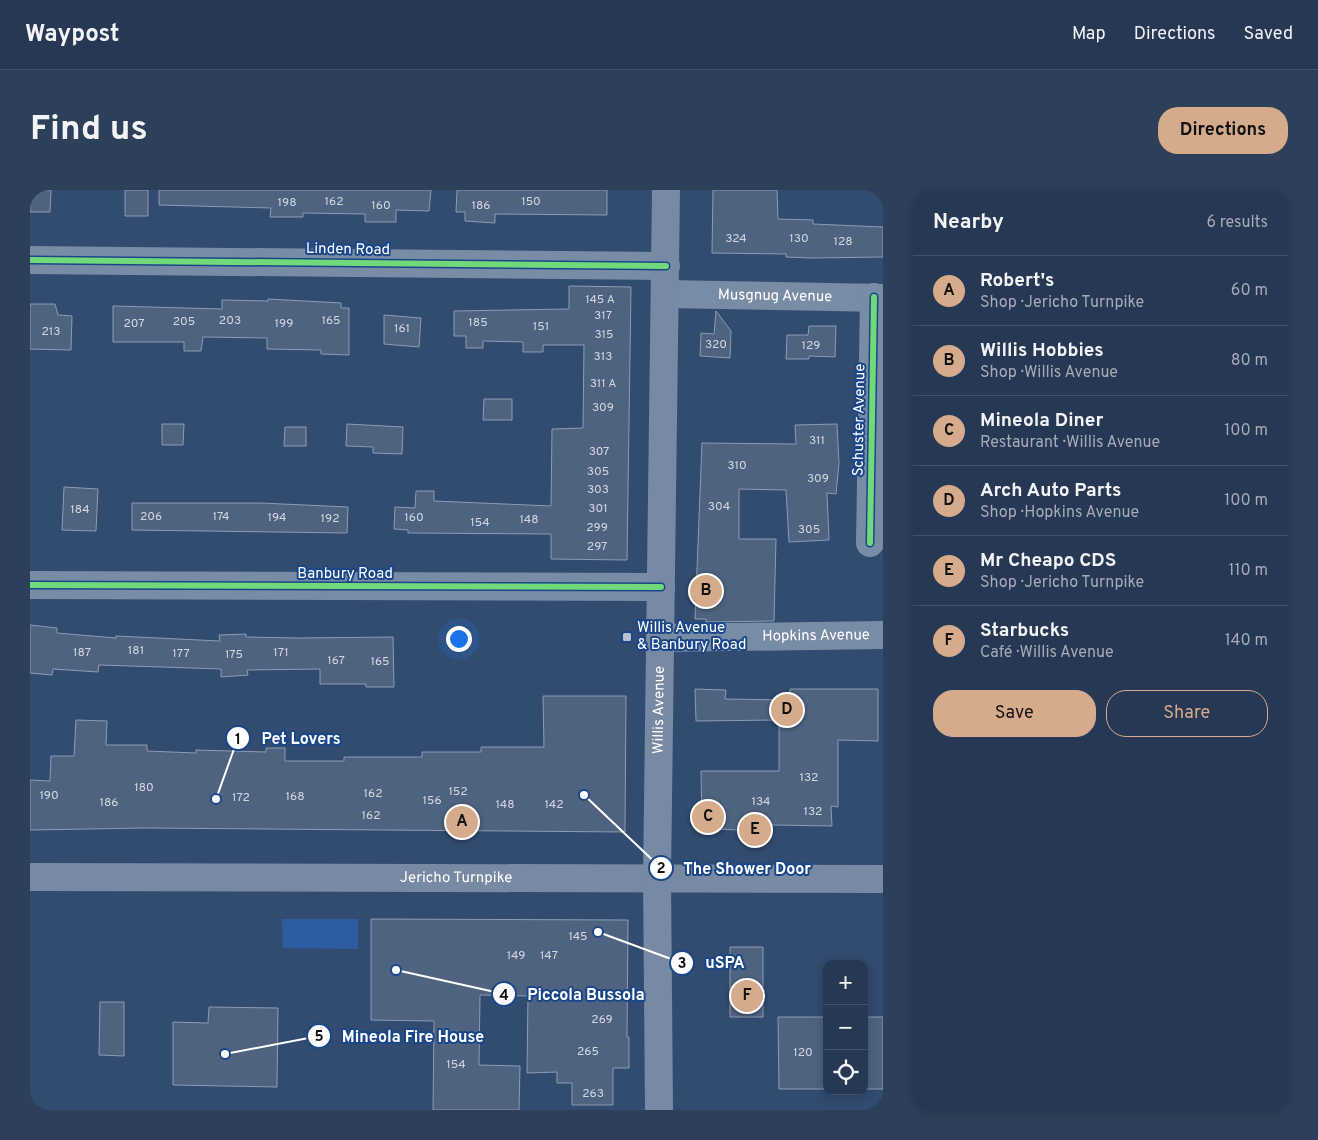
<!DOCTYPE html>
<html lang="en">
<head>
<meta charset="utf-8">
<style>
	:root { --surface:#263854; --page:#2e3f5a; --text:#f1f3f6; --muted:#a4acb8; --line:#42526b; --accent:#d6ab8b }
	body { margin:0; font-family:Overpass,sans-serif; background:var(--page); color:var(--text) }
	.controls { position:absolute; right:15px; bottom:15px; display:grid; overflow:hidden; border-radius:10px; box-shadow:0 2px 12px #0003 }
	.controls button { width:45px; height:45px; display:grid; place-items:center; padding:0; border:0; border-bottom:1px solid var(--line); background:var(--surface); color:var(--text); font:25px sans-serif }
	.you { position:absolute; left:428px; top:448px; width:18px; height:18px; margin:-12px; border:4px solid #fff; border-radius:50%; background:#1a73e8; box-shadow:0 0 0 8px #1a73e833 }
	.badge { display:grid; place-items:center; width:32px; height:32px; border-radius:50%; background:var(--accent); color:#111; font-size:16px; font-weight:700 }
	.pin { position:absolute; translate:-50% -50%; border:2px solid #fff; box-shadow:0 1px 5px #0006 }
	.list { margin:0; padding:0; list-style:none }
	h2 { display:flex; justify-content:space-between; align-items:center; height:65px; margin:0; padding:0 20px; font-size:21px }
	h2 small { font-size:16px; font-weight:400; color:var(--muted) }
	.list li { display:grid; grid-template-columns:32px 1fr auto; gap:15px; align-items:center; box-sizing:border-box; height:70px; padding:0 20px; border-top:1px solid var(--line) }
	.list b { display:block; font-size:19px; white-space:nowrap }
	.list p { margin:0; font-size:16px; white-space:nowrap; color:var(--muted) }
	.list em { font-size:16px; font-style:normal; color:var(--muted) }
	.actions { display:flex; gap:10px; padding:15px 20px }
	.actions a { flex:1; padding:11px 0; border:1px solid var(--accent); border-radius:20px; text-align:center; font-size:18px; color:var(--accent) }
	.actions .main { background:var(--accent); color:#111 }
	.icon { flex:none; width:28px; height:28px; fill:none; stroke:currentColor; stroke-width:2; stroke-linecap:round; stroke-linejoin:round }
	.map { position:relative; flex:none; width:853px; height:920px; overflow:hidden; border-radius:20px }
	header { display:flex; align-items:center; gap:30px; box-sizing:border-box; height:70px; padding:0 25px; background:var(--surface); border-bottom:1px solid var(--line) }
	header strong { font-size:24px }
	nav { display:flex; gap:28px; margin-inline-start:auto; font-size:18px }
	.intro { display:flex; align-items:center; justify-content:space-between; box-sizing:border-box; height:120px; padding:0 30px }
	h1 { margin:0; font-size:35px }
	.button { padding:12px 22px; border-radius:20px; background:var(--accent); color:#111; font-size:18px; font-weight:700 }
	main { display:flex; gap:30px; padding:0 30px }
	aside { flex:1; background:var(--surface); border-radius:20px; box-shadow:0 2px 12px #0003 }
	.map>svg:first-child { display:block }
	.green { fill:#2d5da0 }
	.building { fill:#4f6380; stroke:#8d9cb3 }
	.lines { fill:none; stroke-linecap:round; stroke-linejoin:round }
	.minor { stroke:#798ca5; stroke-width:28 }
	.major { stroke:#7889a3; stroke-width:28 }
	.cycleway-casing { stroke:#194789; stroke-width:9 }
	.cycleway { stroke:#71d979; stroke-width:6 }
	.poi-dot { fill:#b7c0cd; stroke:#194789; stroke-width:2 }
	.labels { text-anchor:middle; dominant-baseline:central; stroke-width:4; stroke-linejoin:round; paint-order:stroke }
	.number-label { font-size:12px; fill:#d3d8df }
	.street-label { font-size:15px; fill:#fff; stroke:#194789 }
	.poi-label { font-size:15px; fill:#fff; stroke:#194789; text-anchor:start }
	.leader { fill:none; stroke:#fff; stroke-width:2 }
	.callout-dot { fill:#fff; stroke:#194789; stroke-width:2 }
	.mark-label { font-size:15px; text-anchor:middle; font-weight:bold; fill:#111 }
	.callout-label { font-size:16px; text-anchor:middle; font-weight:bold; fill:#fff; stroke:#194789; stroke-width:4; stroke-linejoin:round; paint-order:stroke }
</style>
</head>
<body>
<header>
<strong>Waypost</strong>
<nav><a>Map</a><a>Directions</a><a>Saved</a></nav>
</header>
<div class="intro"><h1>Find us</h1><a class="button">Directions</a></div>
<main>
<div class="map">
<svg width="853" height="920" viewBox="0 0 853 920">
	<rect width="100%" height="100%" fill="#324b70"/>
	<path class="green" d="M252,729H328V759L253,758Z"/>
	<path class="building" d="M0,0H21L20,22H0Z
		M95,0H118V26H95Z
		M129,0H401L399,21L366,20V32H335V24L273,23V27H240L241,18L129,15Z
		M427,0H577V25L465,24V33L435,31V22H426Z
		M683,0H747L748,29L783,30V34L853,37V67L782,68L756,67V64L682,63Z
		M539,96L601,97L597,370L521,369V344L378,343V340L364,339L365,317L385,318L386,301H404V311L521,316L522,239L553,238L554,155H513V162H493V152L453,151V158H436V146H424V121L539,119Z
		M238,109L311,113V118H319V165L291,164V160L237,159V148L173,147L171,161H154V152H83V116L192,119V110L238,111Z
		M0,114H25L28,125L42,126L41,160L0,159Z
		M686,121L701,141L700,168L670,166L671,143L684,144Z
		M354,125L391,128L389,157L354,154Z
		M779,136H806L805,167L779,166V169H756L757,145H778Z
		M454,209H482V230H453Z
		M132,234H154L153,255H132Z
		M317,234L373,237L372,264L343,263V257L316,256Z
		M807,234L809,273L806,304L797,303L799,350L759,352L756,300L709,299V349H746L744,431L676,432V429H665L672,253L766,254L765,235Z
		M255,237H276V256H254Z
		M34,297L68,299L66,341L32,340Z
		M102,313H231L318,317L317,343L102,340Z
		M0,435L27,438V443L86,448V446L190,451L189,445L216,444V447L268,448L363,447L364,497H336V494H290V479L217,480L218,485L191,487V479L69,475L68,482L23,479L22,485L0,483Z
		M665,499L696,500L695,509L759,510L760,499H848V551L808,550V617L801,616L802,636L742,635V642L672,638L671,581H749V530L666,531Z
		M513,506H596L595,642L116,638L0,640V590L20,591L21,566H44L46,530L77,531L76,555H117V561L166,563V560L236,562V558H255V571H314V567H392V562H451V557H514Z
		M341,729L598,730L597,847H599V878H583V915H542V893H527V882L497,883L498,806L450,805L449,875L490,876L489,920H403L404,831L341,830Z
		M700,757H733V827H700Z
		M70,812H94V866L69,865Z
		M179,817L248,818L247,897L143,895V832L178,833Z
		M748,827H797V899H749Z
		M834,827H853V899H834Z"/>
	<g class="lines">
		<g class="minor">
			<path d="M0,70L636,76"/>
			<path id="s1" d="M636,104L853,108"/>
			<path d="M840,353L844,107"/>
			<path d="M0,395L631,397"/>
			<path id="s2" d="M630,448L853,445"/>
		</g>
		<g class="major">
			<path id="s3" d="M0,687L853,689"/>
			<path id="s4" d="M629,920L627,687L636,0"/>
		</g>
		<defs>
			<path id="cycleway" d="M0,70L636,76
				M840,353L844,107
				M0,395L631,397"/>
		</defs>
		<use href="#cycleway" class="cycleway-casing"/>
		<use href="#cycleway" class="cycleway"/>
	</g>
	<rect class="poi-dot" x="592" y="442" width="10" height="10" rx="2.5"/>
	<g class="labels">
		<g class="number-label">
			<text x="304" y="12">162</text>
			<text x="501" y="12">150</text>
			<text x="257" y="13">198</text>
			<text x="351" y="16">160</text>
			<text x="451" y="16">186</text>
			<text x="706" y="49">324</text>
			<text x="769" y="49">130</text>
			<text x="813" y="52">128</text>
			<text x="570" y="110">145 A</text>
			<text x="573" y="126">317</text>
			<text x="200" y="131">203</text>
			<text x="301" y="131">165</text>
			<text x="154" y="132">205</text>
			<text x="448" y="133">185</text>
			<text x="104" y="134">207</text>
			<text x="254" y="134">199</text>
			<text x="511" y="137">151</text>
			<text x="372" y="139">161</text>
			<text x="21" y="142">213</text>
			<text x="574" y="145">315</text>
			<text x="686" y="155">320</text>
			<text x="781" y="156">129</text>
			<text x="573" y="167">313</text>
			<text x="573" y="194">311 A</text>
			<text x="573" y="218">309</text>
			<text x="787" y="251">311</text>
			<text x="569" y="262">307</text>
			<text x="707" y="276">310</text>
			<text x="568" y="282">305</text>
			<text x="788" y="289">309</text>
			<text x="568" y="300">303</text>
			<text x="689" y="317">304</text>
			<text x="568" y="319">301</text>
			<text x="50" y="320">184</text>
			<text x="121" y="327">206</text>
			<text x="191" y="327">174</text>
			<text x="247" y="328">194</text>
			<text x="384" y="328">160</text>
			<text x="300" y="329">192</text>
			<text x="499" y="330">148</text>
			<text x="450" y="333">154</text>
			<text x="567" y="338">299</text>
			<text x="779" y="340">305</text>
			<text x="567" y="357">297</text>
			<text x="106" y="461">181</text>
			<text x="52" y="463">187</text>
			<text x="251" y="463">171</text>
			<text x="151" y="464">177</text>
			<text x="204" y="465">175</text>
			<text x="306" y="471">167</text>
			<text x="350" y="472">165</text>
			<text x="779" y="588">132</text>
			<text x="114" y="598">180</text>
			<text x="428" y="602">152</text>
			<text x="343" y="604">162</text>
			<text x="19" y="606">190</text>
			<text x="265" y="607">168</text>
			<text x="211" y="608">172</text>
			<text x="402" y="611">156</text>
			<text x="731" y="612">134</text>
			<text x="79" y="613">186</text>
			<text x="475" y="615">148</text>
			<text x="524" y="615">142</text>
			<text x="783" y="622">132</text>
			<text x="341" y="626">162</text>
			<text x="548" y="747">145</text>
			<text x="486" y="766">149</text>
			<text x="519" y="766">147</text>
			<text x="572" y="830">269</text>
			<text x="558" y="862">265</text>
			<text x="773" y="863">120</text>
			<text x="426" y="875">154</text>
			<text x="563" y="904">263</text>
		</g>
		<g class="street-label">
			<text transform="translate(318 60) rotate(1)">Linden Road</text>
			<text stroke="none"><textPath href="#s1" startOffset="109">Musgnug Avenue</textPath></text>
			<text transform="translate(830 230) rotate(-89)">Schuster Avenue</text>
			<text x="315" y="384">Banbury Road</text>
			<text stroke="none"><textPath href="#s2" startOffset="156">Hopkins Avenue</textPath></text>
			<text stroke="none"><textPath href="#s4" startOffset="400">Willis Avenue</textPath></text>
			<text stroke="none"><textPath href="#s3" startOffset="426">Jericho Turnpike</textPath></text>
		</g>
		<g class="poi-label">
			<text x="607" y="438">Willis Avenue<tspan x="607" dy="17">&amp; Banbury Road</tspan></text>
		</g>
	</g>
	<path class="leader" d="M186 609L208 548M554 605L631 678M568 742L652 773M366 780L474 804M195 864L289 846"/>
	<g class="callout-dot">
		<circle cx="186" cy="609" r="5"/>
		<circle cx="554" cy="605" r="5"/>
		<circle cx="568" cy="742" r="5"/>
		<circle cx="366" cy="780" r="5"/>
		<circle cx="195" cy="864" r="5"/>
		<circle cx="208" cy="548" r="12"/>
		<circle cx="631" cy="678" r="12"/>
		<circle cx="652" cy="773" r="12"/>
		<circle cx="474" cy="804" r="12"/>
		<circle cx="289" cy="846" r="12"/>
	</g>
	<g class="mark-label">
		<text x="208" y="554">1</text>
		<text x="631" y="683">2</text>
		<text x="652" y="778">3</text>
		<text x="474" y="810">4</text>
		<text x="289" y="851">5</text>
	</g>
	<g class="callout-label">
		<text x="271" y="554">Pet Lovers</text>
		<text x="717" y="684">The Shower Door</text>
		<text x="695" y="778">uSPA</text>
		<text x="556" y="810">Piccola Bussola</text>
		<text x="383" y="852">Mineola Fire House</text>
	</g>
</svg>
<div class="controls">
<button>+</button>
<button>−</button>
<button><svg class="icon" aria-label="locate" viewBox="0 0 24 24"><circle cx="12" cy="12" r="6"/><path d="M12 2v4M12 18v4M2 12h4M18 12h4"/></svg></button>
</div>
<div class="you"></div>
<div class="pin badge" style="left:432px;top:632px">A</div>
<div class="pin badge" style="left:676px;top:401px">B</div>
<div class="pin badge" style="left:678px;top:627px">C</div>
<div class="pin badge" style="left:757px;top:520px">D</div>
<div class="pin badge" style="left:725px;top:640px">E</div>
<div class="pin badge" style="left:717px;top:806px">F</div>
</div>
<aside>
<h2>Nearby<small>6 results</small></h2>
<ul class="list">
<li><span class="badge">A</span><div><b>Robert's</b><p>Shop · Jericho Turnpike</p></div><em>60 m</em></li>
<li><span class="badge">B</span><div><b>Willis Hobbies</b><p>Shop · Willis Avenue</p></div><em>80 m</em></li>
<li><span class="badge">C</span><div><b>Mineola Diner</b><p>Restaurant · Willis Avenue</p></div><em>100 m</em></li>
<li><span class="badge">D</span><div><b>Arch Auto Parts</b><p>Shop · Hopkins Avenue</p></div><em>100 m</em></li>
<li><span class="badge">E</span><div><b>Mr Cheapo CDS</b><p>Shop · Jericho Turnpike</p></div><em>110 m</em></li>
<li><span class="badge">F</span><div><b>Starbucks</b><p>Café · Willis Avenue</p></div><em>140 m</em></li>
</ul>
<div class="actions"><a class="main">Save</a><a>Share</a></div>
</aside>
</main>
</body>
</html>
